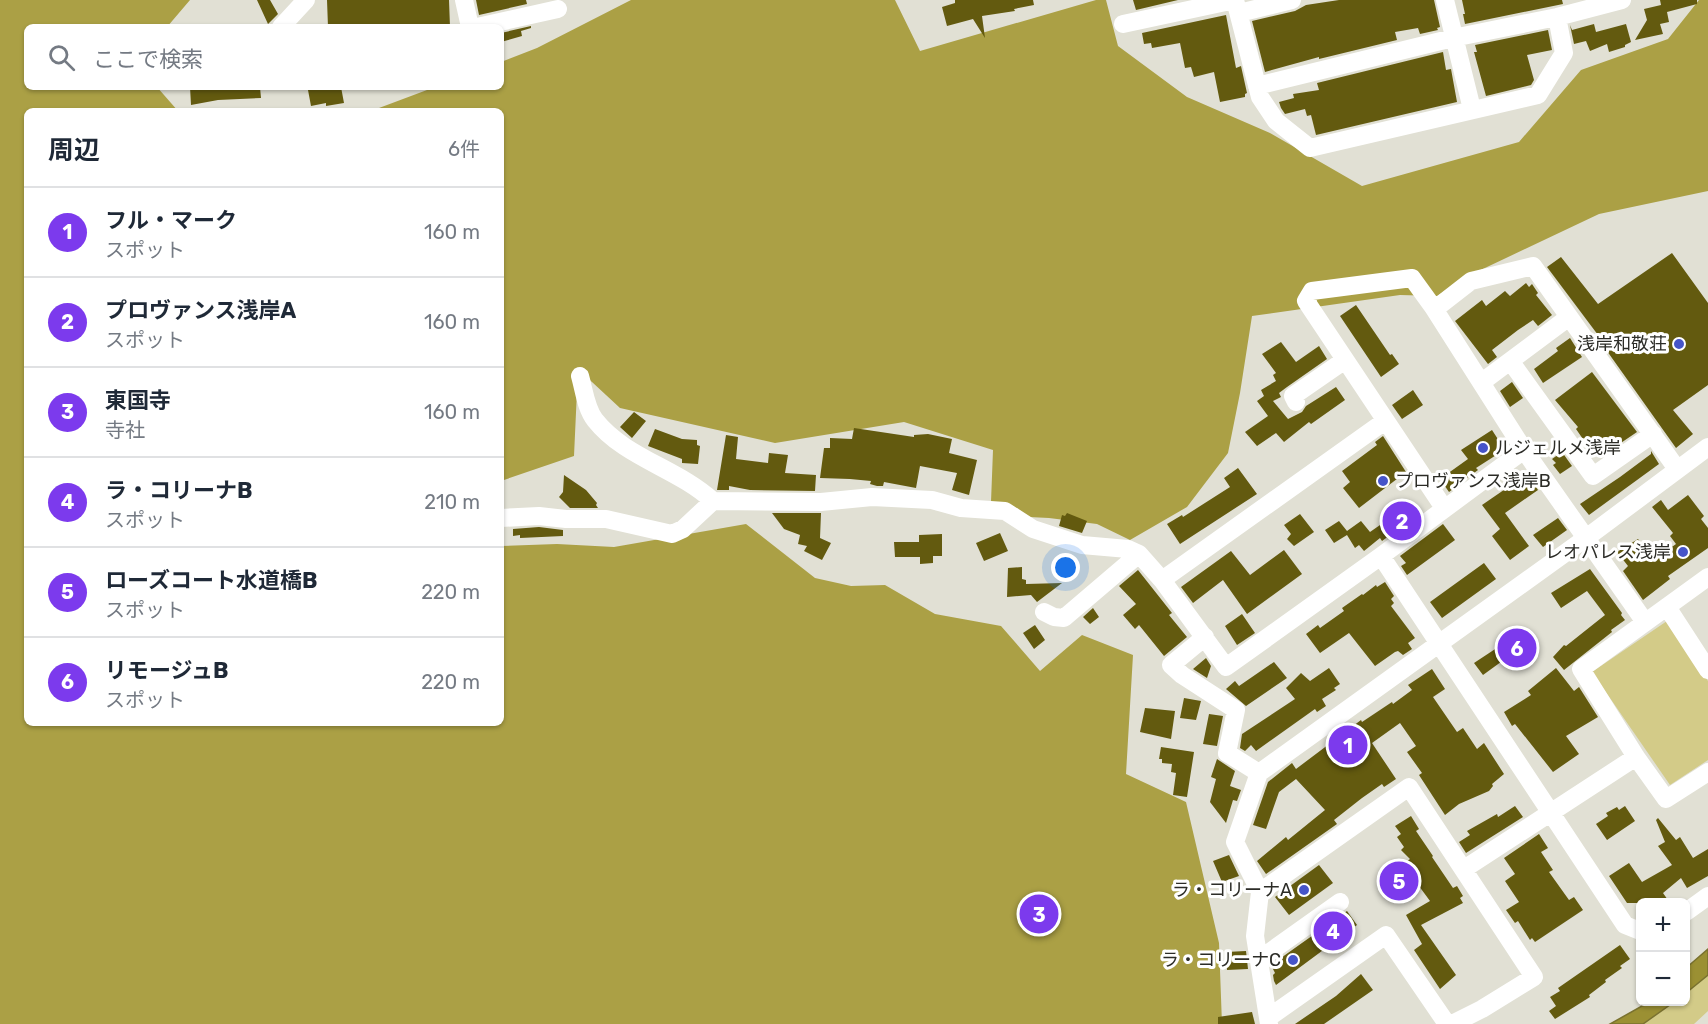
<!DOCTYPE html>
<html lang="ja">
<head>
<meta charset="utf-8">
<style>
	:root { --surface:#fff; --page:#f6f6f7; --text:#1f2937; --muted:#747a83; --line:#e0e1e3; --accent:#7c3aed }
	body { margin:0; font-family:Rubik,"Noto Sans JP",sans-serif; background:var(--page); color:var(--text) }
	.controls { position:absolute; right:18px; bottom:18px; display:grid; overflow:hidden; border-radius:9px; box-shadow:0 2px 4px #0004 }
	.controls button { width:54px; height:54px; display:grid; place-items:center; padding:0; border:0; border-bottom:2px solid var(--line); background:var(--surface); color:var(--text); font:30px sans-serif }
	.you { position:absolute; left:1066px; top:568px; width:21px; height:21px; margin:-15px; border:4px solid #fff; border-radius:50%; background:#1a73e8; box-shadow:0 0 0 9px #1a73e833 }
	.badge { display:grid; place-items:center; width:39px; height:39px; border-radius:50%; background:var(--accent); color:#fff; font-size:20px; font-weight:700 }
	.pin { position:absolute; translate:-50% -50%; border:3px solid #fff; box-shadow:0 2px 6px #0006 }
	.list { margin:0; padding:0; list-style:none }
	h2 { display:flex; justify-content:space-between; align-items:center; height:78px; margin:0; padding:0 24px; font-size:26px }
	h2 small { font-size:20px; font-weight:400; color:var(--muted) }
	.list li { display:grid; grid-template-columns:39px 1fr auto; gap:18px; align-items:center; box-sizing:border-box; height:90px; padding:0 24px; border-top:2px solid var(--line) }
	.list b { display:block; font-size:22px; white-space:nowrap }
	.list p { margin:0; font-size:20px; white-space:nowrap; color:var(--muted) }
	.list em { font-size:20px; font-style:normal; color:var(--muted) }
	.icon { flex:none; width:33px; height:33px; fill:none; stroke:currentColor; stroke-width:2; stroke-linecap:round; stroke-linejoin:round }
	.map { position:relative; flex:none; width:1708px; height:1024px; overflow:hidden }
	.search { position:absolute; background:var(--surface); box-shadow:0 2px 4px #0004; left:24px; top:24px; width:480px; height:66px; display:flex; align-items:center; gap:15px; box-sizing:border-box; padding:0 21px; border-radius:9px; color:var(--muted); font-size:22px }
	.panel { position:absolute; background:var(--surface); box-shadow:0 2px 4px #0004; left:24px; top:108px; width:480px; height:618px; border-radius:9px }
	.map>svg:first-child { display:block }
	.green { fill:#d3cb88 }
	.forest { fill:#aba045 }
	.water { fill:#9b9033; stroke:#7a722f; stroke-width:1.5 }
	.building { fill:#635a0f }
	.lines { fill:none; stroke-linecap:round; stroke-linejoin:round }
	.minor { stroke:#fff; stroke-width:18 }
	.poi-dot { fill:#4654c9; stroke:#fff; stroke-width:2 }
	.labels { text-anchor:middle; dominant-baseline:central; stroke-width:6; stroke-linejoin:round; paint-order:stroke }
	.poi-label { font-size:18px; fill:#2c2c27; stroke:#fff; text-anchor:end }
</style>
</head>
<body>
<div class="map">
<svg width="1708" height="1024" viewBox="0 0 1708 1024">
	<rect width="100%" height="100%" fill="#e1e0d4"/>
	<path class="green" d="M1667,621L1708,681V760L1670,785L1592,672Z
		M1708,975V1011L1694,1024H1643L1674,1002H1686V993Z"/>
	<path class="forest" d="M0,0H190L167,27H27V87H157L178,111H27V723H501V546L557,544L614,547L746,524L815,578L851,586L885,585L935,614L1001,626L1040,671L1082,635L1133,655L1126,774L1186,802L1219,943L1222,1024H0Z
		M631,0H895L920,51L1096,0H1106L1118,46L1187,97L1270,133L1362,186L1519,142L1581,70L1668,39L1699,0H1708V191L1599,214L1468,276L1437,296L1400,295L1252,316L1240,393L1228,453L1187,507L1130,540L1097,524L1049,518L1029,517L991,502L993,450L904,422L775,443L620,408L578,369L574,456L501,481V111H371L435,87H501V62L537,48Z"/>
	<path class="water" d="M1708,949V975L1686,993V968Z
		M1659,1002H1674L1643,1024H1610L1642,1006Z"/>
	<path class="building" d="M257,0H270L278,14L268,24Z
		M327,0H449L450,27H328Z
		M476,0H526L527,4L479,15Z
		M955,0H1033L1034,5L1014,9L1015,11L982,16L985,38L973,19L947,26L942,7L955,3Z
		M1133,0H1178L1136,10Z
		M1339,0H1434L1440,27L1437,28L1438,30L1420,34L1418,28L1395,32L1397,40L1319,59V57L1265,72L1252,21L1295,11L1306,5Z
		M1462,0H1562L1563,4L1465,24L1463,14H1465Z
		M1660,0H1697V4L1667,12L1669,22L1660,24L1663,34L1635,40L1647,20L1644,9L1661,5Z
		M1226,15L1236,68L1241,66L1247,93L1245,94V97L1220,102L1214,72L1194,77L1191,67L1185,68L1180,43L1152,48L1151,43L1144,44L1142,33Z
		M1594,24L1596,32L1626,24L1631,42L1625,45V47L1609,52L1607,44L1590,51L1586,41L1574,44L1570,25L1572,30Z
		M531,26V28L521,31L522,36L501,42V33Z
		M1548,30L1552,50L1527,55L1534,80L1531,85L1486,96L1474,52H1477L1475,45Z
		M1443,52L1446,70L1451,69L1457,102L1316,135L1311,115L1307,116L1305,109L1285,114L1281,108L1279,102L1294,98L1293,94L1319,90L1317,83Z
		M190,87H260L261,98L218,100L191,105Z
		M330,87H341L344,103L326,106V103L311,106L308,90Z
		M1672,253L1708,303V385L1673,410L1693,434L1676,448L1602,344L1604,343L1547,267L1561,257L1598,304Z
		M1526,283L1529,287L1532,284L1538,293L1536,295L1552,315L1538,326L1533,320L1518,330L1492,350L1497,357L1488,364L1455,321L1482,300L1486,306L1505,291L1510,296Z
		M1356,305L1390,355L1392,354L1399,364L1381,377L1340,316Z
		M1570,338L1582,357L1543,383L1534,369L1558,351L1556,348Z
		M1281,342L1296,362L1319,346L1327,359L1287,387L1279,393L1281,397L1273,401L1288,419L1302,412L1306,406L1336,387L1345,400L1311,424L1309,422L1284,442L1276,433L1257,446L1245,432L1268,416L1257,401L1264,396L1261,390L1276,381L1273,375L1276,373L1262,354Z
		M1592,372L1637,432L1603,455L1590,438L1585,442L1576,429L1578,427L1555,400Z
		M1512,382L1523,398L1510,407L1500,391Z
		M1413,390L1423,405L1402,419L1392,405Z
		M634,412L646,421L632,438L620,427Z
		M854,428L914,437V435L928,434L952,439L949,453L977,460L969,495L952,490L957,473L920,466L916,488L884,482L883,486H877L870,484L871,481L850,479L820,478L824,448H830V438L852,439Z
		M655,429L682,439L697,440V445L700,446L698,464L682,463V459L648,446Z
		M1492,430L1503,447L1500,449L1501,452L1476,468L1478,470L1449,492L1440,479L1468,459L1461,450Z
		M726,435L738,437L736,459L768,463L769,453L788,455L785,473L816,475L815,491L750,490L729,486V490H717Z
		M1383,436L1406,472L1359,508L1343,488L1350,482L1342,471L1377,445L1375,442Z
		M1651,451L1659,464L1589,515L1580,504L1620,477L1651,454Z
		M1562,452L1572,466L1560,474L1553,465L1556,463L1552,459Z
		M1238,468L1257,494L1180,544L1167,524L1182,515L1183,517L1230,487L1224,478Z
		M1527,474L1538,490L1505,513L1529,546L1510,560L1492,536L1500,529L1482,505Z
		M564,475L586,490L597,503L596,505L598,508H570L559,497L563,492Z
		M1688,495L1704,516L1701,519L1708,528V548L1668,576L1670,579L1643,600L1623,571L1628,566L1617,552L1638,539L1652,557L1655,555L1658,557L1676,544L1670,536L1673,533L1652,507L1661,500L1668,510Z
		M1413,502L1420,513L1382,541L1380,538L1364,551L1359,545L1355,548L1347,535L1334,543L1325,530L1339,521L1347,531L1361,521L1370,532Z
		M772,513H821L820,538L831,543L822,560L804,551L807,546L798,544L800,535L784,529Z
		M1067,513L1087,521L1082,533L1059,526L1062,515L1065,516Z
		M1300,514L1314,532L1294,546L1287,539L1291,534L1284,525Z
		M1558,518L1567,530L1543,547L1533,535Z
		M1443,524L1455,540L1407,575L1401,566L1406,563L1400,556Z
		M539,527L563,530V536L520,538V535L513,536V529Z
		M1000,533L1008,551L984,561L976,543Z
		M942,534V556H933V563L920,564V557H895L894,542H919V535Z
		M1284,550L1302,574L1247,614L1223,580L1193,603L1181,587L1231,551L1250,575Z
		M1484,563L1496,579L1442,618L1430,602Z
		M1022,567V579L1026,580V584L1062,583L1037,602L1031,595L1007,597L1008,568Z
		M1590,569L1622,613L1621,615L1625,620L1611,630L1612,632L1564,670L1553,657L1564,645L1566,646L1605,615L1587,591L1561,608L1551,593Z
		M1138,570L1172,613L1169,615L1187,637L1164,656L1139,625L1135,629L1123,615L1136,604L1119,586Z
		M1385,582L1394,596L1391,599L1394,603L1391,606L1415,638L1408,643L1412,649L1403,655L1398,651L1395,652L1375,666L1349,633L1320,653L1306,634L1318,625L1320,628L1344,611L1342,608L1362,594L1363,595L1376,585L1377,587Z
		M1093,608L1099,617L1090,624L1083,617Z
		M1242,614L1255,633L1237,645L1225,626Z
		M1035,625L1045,640L1034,649L1023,633Z
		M1524,630L1536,647L1510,666L1505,659L1483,675L1474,663Z
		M1206,658L1211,666L1207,678L1193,669Z
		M1274,662L1287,678L1246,706L1226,689L1235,681L1239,686Z
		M1329,668L1340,684L1334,688L1336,690L1322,699L1326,706L1317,712L1315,709L1256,751L1251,745L1245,751L1240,748L1242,734L1295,699L1286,688L1301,673L1310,681Z
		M1556,668L1574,691L1579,687L1598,717L1566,736L1579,754L1553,772L1515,724L1512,726L1504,712L1531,695L1528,691Z
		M1432,669L1445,689L1433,697L1457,732L1463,728L1477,749L1484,743L1504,774L1492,784L1493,786L1489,791L1459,804L1445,815L1419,775L1422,773L1407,752L1416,746L1400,723L1372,743L1396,779L1384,787L1382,784L1362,798L1334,820L1337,824L1266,874L1257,861L1286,837L1288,840L1325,810L1296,779L1279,792L1266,829L1253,825L1268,782L1292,763L1296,769L1361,720L1362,722L1392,702L1393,704L1412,690L1408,685Z
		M1184,698L1201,701L1196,720L1180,718Z
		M1145,708L1175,711L1171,739L1140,732Z
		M1209,714L1223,716L1217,746L1203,744Z
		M1161,747L1194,752L1187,797L1173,795L1176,773L1171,772L1172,764L1162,763V759H1159Z
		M1217,759L1235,771L1230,786L1241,790L1237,801L1233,800L1226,823L1210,802L1216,779L1211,777Z
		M1515,806L1523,817L1466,853L1459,842L1470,835L1467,831L1497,814L1498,817Z
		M1625,806L1635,821L1607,840L1596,824L1608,816L1606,813L1617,807L1619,810Z
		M1411,816L1419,829L1416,831L1433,856L1432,857L1453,888L1457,886L1463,896L1460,898L1463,903L1421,925L1456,975L1440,989L1414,950L1422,944L1406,915L1430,901L1416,882L1394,898L1381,880L1410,859L1401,850L1404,847L1397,837L1401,834L1395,826Z
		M1658,818L1676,840L1680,837L1693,858L1708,849V876L1687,888L1681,878L1663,893L1670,903H1627L1609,876L1629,863L1642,882L1672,865L1658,846L1665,842L1656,820Z
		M1539,834L1548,848L1541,852L1553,870L1549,872L1569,900L1574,897L1583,910L1535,942L1532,938L1530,940L1518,921L1515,923L1506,910L1519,902L1505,881L1515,874L1504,858Z
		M1229,855L1239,876L1222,882L1213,861Z
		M1319,865L1333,883L1289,915L1275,897Z
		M1042,901L1058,914L1054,917L1058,921L1049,930L1031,912Z
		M1347,911L1357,925L1276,985L1274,981L1273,975L1275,973L1271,965Z
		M1620,945L1630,959L1620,966L1622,968L1605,980L1606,982L1589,995L1590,997L1555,1019L1549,1011L1556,1006L1550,997L1560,991L1558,988Z
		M1246,951L1248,969L1227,970L1226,952Z
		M1361,974L1373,990L1324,1024H1295L1336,996Z
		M1252,1012L1255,1024H1218V1017Z"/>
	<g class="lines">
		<path class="minor" d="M464,0L470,27
			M1445,0L1472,109
			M1239,13L1292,0
			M1123,24L1235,0L1260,97L1276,121L1310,148L1538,95L1564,53L1557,17
			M281,27L306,0
			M477,27L558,9
			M1257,86L1453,38L1557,17L1622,0
			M1435,309L1471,281L1533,266L1677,469
			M1511,362L1593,476L1653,434
			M580,376C584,390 586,409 595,420C625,458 677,468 713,501
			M1482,382L1569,317
			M1296,402L1293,396L1345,360
			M1444,508L1306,301L1312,291L1412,278L1433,307L1524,450L1645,622
			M501,518L539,516L566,519H606L672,534L683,529L713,501L821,502L872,497L932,500L961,508L1005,511L1033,529L1082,545L1128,549L1139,554L1162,580L1226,667L1381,556L1524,450
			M1381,556L1625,925L1640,931
			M1708,577L1581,669L1636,757L1666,799L1708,772
			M1162,580L1385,421
			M1667,607L1708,670
			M1044,612L1054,617L1064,618L1139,554
			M1205,637L1171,665L1182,675L1236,710L1227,753L1259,773
			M1464,869L1636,757
			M1260,892L1409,787L1534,977L1482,1009L1452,1024
			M1686,912L1708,896
			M1260,959L1340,902
			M1268,1018L1386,935L1447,1024
			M1269,1024L1255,936L1260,892L1235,842L1259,773L1586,538L1708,447"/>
	</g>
	<g class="poi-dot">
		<circle cx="1679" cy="344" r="6"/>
		<circle cx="1483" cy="448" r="6"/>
		<circle cx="1383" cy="481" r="6"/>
		<circle cx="1683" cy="552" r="6"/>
		<circle cx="1304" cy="890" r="6"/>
		<circle cx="1293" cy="960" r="6"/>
	</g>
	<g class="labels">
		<g class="poi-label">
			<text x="1667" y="344">浅岸和敬荘</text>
			<text x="1495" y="448" text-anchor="start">ルジェルメ浅岸</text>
			<text x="1395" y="481" text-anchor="start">プロヴァンス浅岸B</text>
			<text x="1671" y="552">レオパレス浅岸</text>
			<text x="1292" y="890">ラ・コリーナA</text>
			<text x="1281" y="960">ラ・コリーナC</text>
		</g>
	</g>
</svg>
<div class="controls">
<button>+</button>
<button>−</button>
</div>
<div class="you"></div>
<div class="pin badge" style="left:1348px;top:745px">1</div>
<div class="pin badge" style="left:1402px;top:521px">2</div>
<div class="pin badge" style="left:1039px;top:914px">3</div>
<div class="pin badge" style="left:1333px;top:931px">4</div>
<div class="pin badge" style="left:1399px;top:881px">5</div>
<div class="pin badge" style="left:1517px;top:648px">6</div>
<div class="search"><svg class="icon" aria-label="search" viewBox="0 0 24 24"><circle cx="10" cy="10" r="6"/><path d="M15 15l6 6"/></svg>ここで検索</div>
<section class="panel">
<h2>周辺<small>6件</small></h2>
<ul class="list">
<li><span class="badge">1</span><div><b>フル・マーク</b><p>スポット</p></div><em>160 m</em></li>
<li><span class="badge">2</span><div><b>プロヴァンス浅岸A</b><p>スポット</p></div><em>160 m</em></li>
<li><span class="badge">3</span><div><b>東国寺</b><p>寺社</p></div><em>160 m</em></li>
<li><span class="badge">4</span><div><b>ラ・コリーナB</b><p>スポット</p></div><em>210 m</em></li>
<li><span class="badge">5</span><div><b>ローズコート水道橋B</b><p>スポット</p></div><em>220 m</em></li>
<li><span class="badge">6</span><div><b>リモージュB</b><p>スポット</p></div><em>220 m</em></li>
</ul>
</section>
</div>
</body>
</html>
